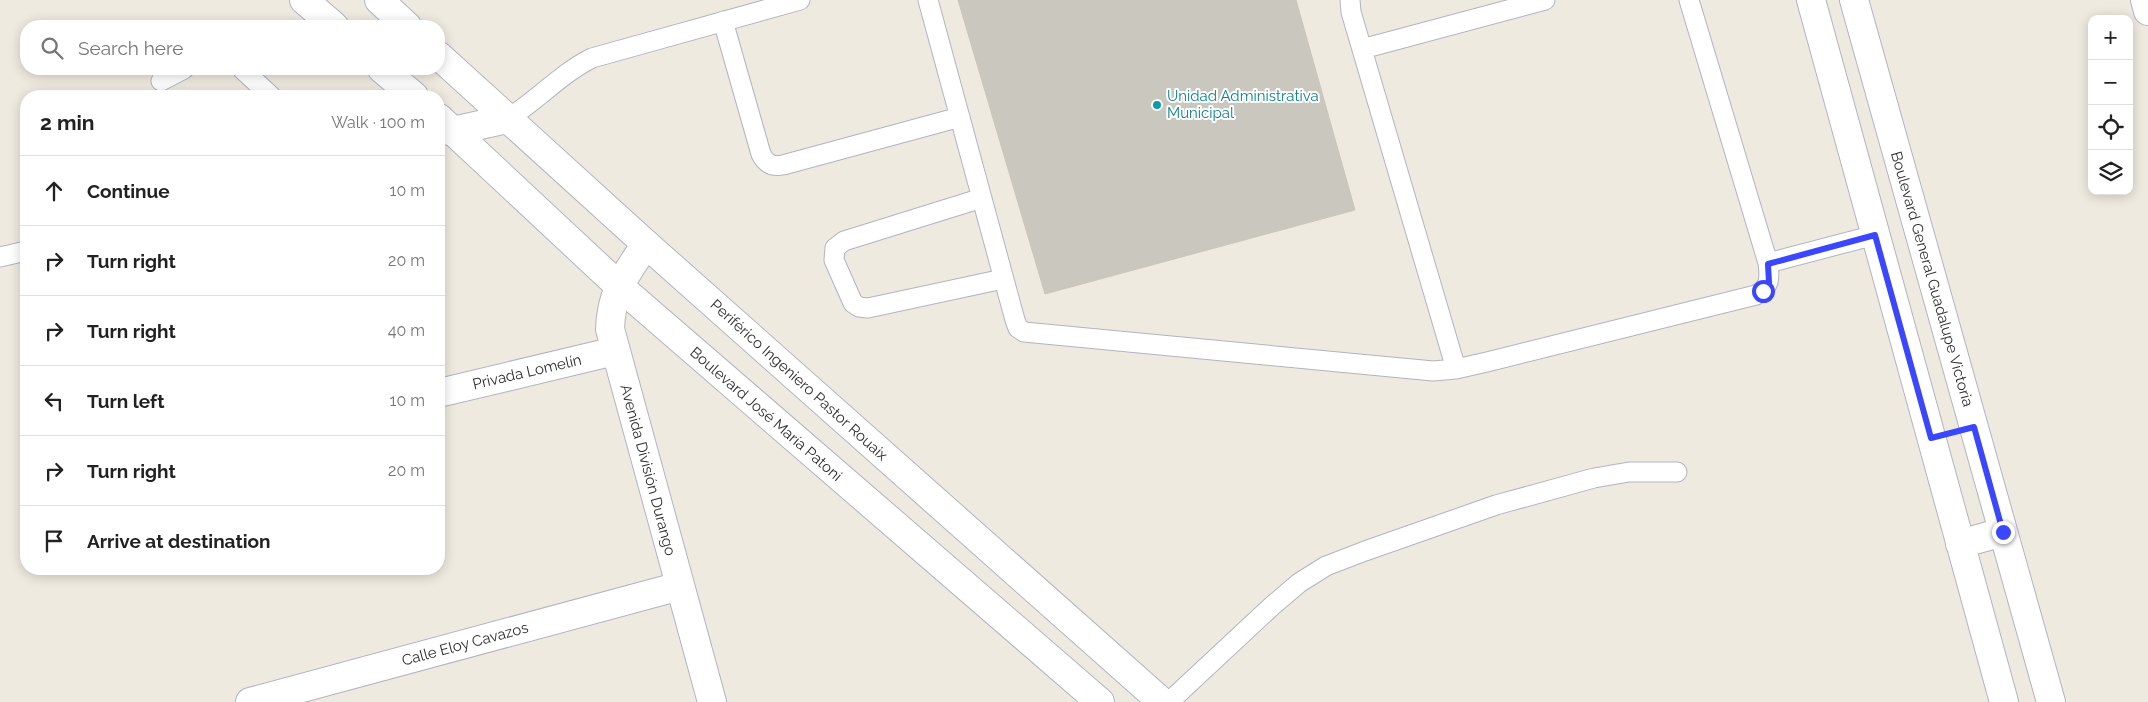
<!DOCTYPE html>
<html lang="en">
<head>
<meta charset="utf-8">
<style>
	:root { --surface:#fff; --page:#f6f6f6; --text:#222; --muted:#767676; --line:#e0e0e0 }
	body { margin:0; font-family:Raleway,sans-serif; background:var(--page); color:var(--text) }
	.controls { position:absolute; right:15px; top:15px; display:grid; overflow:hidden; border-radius:10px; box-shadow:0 2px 12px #0003 }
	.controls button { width:45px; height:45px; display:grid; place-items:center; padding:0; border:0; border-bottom:1px solid var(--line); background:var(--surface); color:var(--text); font:25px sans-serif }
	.stop { position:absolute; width:15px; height:15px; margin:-11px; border:4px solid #3b46ff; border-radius:50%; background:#fff }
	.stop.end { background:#3b46ff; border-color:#fff; box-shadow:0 1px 5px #0008 }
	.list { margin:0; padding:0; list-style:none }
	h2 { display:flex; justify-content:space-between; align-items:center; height:65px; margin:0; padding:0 20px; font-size:21px }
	h2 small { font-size:16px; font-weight:400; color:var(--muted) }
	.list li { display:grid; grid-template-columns:32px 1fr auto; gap:15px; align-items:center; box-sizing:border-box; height:70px; padding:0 20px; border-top:1px solid var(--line) }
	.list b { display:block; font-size:19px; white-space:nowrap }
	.list em { font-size:16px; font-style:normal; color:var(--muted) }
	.icon { flex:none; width:28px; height:28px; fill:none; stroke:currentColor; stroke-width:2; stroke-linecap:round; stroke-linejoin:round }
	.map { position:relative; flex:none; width:2148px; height:702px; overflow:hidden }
	.search { position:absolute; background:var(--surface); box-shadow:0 2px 12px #0003; left:20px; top:20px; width:425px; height:55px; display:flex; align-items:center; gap:12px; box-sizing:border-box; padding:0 18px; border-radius:20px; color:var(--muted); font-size:19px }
	.panel { position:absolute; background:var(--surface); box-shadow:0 2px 12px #0003; left:20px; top:90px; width:425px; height:485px; border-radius:20px }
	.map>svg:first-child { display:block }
	.building { fill:#cac7be; stroke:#cbc6b8 }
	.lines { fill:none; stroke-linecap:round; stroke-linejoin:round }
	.lane-casing { stroke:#b3b3c1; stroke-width:21 }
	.street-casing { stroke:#b3b3c1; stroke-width:30 }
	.secondary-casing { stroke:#b3b3c1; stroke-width:30 }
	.lane { stroke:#fff; stroke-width:19 }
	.street { stroke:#fff; stroke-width:28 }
	.secondary { stroke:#fff; stroke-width:28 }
	.route { stroke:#3b46ff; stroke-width:6 }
	.culture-dot { fill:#0f9aa8; stroke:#fff; stroke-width:2 }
	.labels { text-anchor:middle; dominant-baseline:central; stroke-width:4; stroke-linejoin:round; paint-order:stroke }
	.culture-label { font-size:15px; fill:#0d838f; stroke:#fff; text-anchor:start }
	.street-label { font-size:15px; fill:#2d2d2d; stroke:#fff }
</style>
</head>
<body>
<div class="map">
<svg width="2148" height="702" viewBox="0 0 2148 702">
	<rect width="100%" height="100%" fill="#efeadf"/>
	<path class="building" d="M958,0H1296L1355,210L1045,294Z"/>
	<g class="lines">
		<defs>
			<path id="lane" d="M928,0L1015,320L1018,328L1024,332L1433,371L1456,369L1487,362L1756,295C1770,288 1770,278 1768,263L1689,0
				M1350,0L1351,12L1456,369
				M723,21L761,154C766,164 772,167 783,165L960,117
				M1362,49L1545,0
				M242,69L271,96
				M161,81L184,69
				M507,119C537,101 560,74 592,58L800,0
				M982,198L844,241L835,248L834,260L853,303L859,307L868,308L1003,279
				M0,257L26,251
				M1768,263L1875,235
				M1169,702L1272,606L1299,583L1326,566L1365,551L1496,505L1594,478L1629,472H1677"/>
			<path id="street" d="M2145,0L2148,11
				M439,130L453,131L507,119
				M646,244C626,274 611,292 610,329L712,702
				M439,393L615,351
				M250,702L680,586"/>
			<path id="secondary" d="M304,0L334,26
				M379,0L407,26
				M1811,0L2004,702
				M1854,0L2051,702
				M439,56L646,244L1162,702
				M382,69L414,96
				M439,118L619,286L1100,702
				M1960,544L2003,532"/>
		</defs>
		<use href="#lane" class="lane-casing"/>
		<use href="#street" class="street-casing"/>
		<use href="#secondary" class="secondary-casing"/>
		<use href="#lane" class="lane"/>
		<use href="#street" class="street"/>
		<use href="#secondary" class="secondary"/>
	</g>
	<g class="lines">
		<path class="route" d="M1763,291L1769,283L1768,264L1875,235L1931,438L1974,427L2003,532"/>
	</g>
	<circle class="culture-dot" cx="1157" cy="105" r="5"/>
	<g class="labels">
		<g class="culture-label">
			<text x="1167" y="96">Unidad Administrativa<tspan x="1167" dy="17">Municipal</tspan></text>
		</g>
		<g class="street-label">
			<text transform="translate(1932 279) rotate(74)">Boulevard General Guadalupe Victoria</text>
			<text transform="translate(527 372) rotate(-13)">Privada Lomelín</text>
			<text transform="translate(799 380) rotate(42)">Periférico Ingeniero Pastor Rouaix</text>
			<text transform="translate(766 414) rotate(41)">Boulevard José María Patoni</text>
			<text transform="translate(648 470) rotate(75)">Avenida División Durango</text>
			<text transform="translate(465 644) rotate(-15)">Calle Eloy Cavazos</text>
		</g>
	</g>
</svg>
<div class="controls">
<button>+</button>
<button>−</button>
<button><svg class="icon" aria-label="locate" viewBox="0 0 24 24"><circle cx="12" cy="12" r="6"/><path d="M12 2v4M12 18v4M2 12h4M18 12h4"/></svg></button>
<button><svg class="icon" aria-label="layers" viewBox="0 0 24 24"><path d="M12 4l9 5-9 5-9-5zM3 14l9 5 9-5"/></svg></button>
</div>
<div class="stop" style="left:1763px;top:291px"></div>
<div class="stop end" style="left:2003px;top:532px"></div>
<div class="search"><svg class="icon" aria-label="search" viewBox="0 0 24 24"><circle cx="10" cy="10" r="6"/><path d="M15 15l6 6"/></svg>Search here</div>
<section class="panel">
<h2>2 min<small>Walk · 100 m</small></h2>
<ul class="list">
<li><svg class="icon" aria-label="ahead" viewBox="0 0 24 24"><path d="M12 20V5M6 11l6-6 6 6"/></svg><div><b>Continue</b></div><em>10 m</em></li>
<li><svg class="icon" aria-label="right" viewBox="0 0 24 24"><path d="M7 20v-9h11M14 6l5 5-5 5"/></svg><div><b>Turn right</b></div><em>20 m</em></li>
<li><svg class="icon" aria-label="right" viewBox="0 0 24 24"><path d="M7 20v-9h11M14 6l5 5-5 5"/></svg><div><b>Turn right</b></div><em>40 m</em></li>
<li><svg class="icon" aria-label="left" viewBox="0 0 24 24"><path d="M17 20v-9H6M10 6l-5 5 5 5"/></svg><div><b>Turn left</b></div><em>10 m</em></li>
<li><svg class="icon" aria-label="right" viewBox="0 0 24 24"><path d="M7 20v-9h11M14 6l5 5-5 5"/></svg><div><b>Turn right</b></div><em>20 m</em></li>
<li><svg class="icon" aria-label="arrive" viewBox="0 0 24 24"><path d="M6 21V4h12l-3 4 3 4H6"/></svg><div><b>Arrive at destination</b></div></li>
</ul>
</section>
</div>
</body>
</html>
